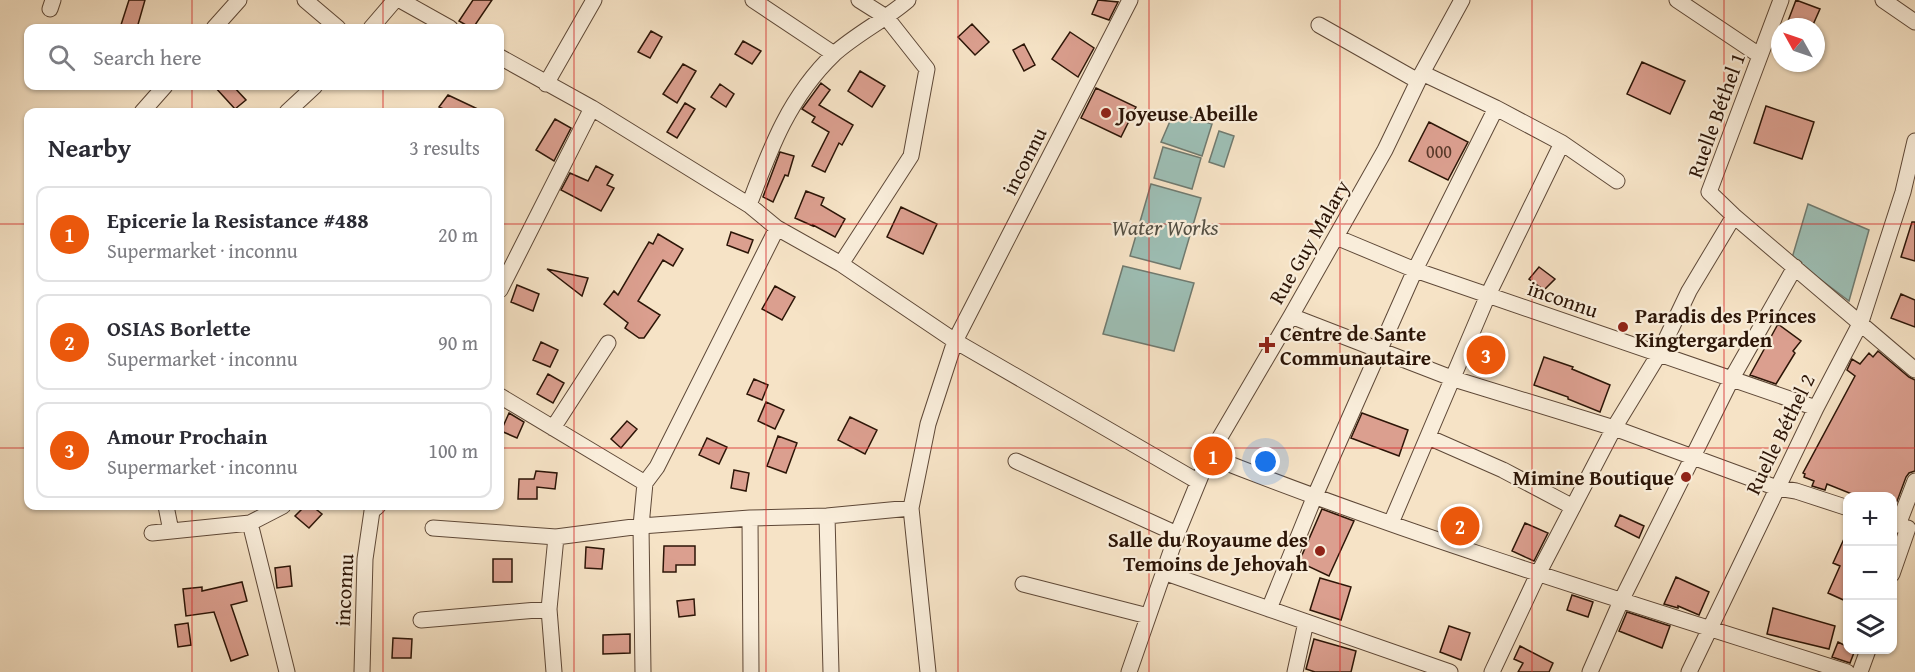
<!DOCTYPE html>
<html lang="en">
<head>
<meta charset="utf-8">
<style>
	:root { --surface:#fff; --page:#f2f2f3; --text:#2b2b33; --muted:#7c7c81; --line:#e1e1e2; --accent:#ea580c }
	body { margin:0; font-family:"Gentium Book Plus",serif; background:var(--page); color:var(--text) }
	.controls { position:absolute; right:18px; bottom:18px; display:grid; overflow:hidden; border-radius:12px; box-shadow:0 2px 4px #0004 }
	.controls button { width:54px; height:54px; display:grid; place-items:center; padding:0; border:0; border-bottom:2px solid var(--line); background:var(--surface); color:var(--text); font:30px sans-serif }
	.compass { position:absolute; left:1771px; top:18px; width:54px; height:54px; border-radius:50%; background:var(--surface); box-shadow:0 2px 4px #0004; rotate:310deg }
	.you { position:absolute; left:1266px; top:462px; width:21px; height:21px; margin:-15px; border:4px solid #fff; border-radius:50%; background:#1a73e8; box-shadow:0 0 0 9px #1a73e833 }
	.badge { display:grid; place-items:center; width:39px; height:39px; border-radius:50%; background:var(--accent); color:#fff; font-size:20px; font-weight:700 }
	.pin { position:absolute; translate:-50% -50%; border:3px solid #fff; box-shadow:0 2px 6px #0006 }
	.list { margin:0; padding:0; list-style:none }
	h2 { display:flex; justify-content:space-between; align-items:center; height:78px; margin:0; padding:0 24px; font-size:26px }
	h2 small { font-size:20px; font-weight:400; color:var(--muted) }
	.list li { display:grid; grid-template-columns:39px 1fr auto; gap:18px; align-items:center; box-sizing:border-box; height:96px; margin:0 12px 12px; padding:0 12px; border:2px solid var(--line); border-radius:12px }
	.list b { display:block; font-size:22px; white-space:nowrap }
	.list p { margin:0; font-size:20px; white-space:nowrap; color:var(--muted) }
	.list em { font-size:20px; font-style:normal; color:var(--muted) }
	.icon { flex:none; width:33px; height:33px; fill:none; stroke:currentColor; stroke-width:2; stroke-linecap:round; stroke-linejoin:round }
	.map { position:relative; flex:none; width:1915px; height:672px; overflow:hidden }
	.search { position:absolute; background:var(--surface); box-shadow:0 2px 4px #0004; left:24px; top:24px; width:480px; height:66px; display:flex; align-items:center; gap:15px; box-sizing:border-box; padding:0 21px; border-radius:12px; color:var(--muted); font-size:22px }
	.panel { position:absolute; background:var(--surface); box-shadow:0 2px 4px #0004; left:24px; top:108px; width:480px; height:402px; border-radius:12px }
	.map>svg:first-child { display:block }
	.water { fill:#9dbeb4; stroke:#707a6f; stroke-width:1.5 }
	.building { fill:#db9f8f; stroke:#2c1507; stroke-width:1.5 }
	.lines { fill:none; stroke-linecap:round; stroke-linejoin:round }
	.minor-casing { stroke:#5e4837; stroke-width:17 }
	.minor { stroke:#f9edda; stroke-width:15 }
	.grid { fill:none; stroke:#d62828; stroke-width:1.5; stroke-opacity:0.55 }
	.poi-dot { fill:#8f2418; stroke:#f9edda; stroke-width:2 }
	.labels { text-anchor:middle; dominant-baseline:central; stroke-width:4.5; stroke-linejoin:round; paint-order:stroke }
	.number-label { font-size:18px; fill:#583829 }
	.poi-label { font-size:21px; font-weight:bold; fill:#2c1507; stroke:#f9edda; text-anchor:start }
	.street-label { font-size:21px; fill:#2c1507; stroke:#f9edda }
	.water-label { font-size:22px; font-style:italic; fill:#545044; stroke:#f9edda }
</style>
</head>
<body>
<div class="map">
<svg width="1915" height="672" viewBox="0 0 1915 672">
	<rect width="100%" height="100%" fill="#f6e3c6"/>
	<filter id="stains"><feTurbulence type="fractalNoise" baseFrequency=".00333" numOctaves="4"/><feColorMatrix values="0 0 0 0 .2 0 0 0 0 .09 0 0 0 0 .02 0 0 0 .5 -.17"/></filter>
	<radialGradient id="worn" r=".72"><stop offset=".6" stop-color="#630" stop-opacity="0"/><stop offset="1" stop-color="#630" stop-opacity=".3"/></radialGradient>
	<path class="water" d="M1174,112L1212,124L1202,156L1161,142Z
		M1219,131L1234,136L1224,167L1209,162Z
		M1163,147L1201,158L1192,189L1154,178Z
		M1151,184L1201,198L1180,269L1130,256Z
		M1808,204L1869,230L1849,301L1792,258Z
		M1123,266L1194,283L1174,351L1103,334Z"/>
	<path class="building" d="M129,0H145L137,28H120Z
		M473,0H492L473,28H471L459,21Z
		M1098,0L1118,2L1109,20L1092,14Z
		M1796,0L1820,9L1812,27H1803L1788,21Z
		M972,24L989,42L975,55L958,37Z
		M651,31L662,37L650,58L638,52Z
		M1070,32L1094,48L1078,77L1052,59Z
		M743,41L761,51L752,64L735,54Z
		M1024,44L1035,65L1024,71L1013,50Z
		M1642,62L1685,81L1670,114L1627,94Z
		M683,64L696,71L677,103L663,94Z
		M860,71L885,86L872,107L848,91Z
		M821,83L830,90L819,105L853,125L842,145L839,143L825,172L812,166L829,132L812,122L815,117L802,109Z
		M720,84L734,94L726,107L711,97Z
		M214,86H233L246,100L235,109Z
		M1096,88L1136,107L1121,137L1081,118Z
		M448,95L484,112H450L439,107Z
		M685,103L695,109L677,138L667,132Z
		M1766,106L1814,122L1802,159L1754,143Z
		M555,119L571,128L554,161L536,150Z
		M1429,122L1468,142L1448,180L1409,161Z
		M780,152L794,156L788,176L785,175L773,202L763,197Z
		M596,166L613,175L607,185L614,188L601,211L561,190L570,173L588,181Z
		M806,191L824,198L821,205L845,219L835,237L813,225V226L795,218Z
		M901,207L937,224L923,254L887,237Z
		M1912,222H1915V261L1901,257Z
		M731,232L753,240L748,253L727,245Z
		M658,234L683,249L673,266L663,260L638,301L660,315L644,338H639L625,328L628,323L604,304L614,291L618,295L649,242L653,244Z
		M1539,267L1555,279L1544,290L1529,279Z
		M547,269L588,278L582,296Z
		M517,285L539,294L533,311L511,302Z
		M775,286L795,297L782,320L762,309Z
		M1901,294L1915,300V327L1891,318Z
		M1778,324L1801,341L1793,351L1795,353L1776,384L1750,375Z
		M541,342L558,350L550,367L533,360Z
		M1878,351L1909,377L1915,380V471L1909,473L1906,477L1893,512V496H1850L1852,494L1827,484L1825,490L1812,486L1814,481L1804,477L1805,474L1803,473L1855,376L1847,370L1852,359L1860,364L1869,353L1873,357Z
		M1544,357L1573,367L1572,369L1610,385L1600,412L1568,399V397L1534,385Z
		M548,374L564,383L553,403L537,394Z
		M754,379L768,385L762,400L747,394Z
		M766,402L784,410L775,429L758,421Z
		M509,413L524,422L517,438L501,431Z
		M1362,413L1408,430L1399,456L1351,438Z
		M850,417L877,430L865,454L838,440Z
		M627,421L637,429L621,448L611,439Z
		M778,436L797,443L786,473L767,466Z
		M707,438L727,447L719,464L699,455Z
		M734,470L749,473L746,491L731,488Z
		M536,471L557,473L555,489L537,487V499H518L519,479H534Z
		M305,506H312L322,514L309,528L295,516Z
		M1322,509L1354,521L1329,576L1299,562Z
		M1620,515L1644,526L1639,538L1615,526Z
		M1525,523L1548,533L1534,561L1512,551Z
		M1848,530V602L1828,593L1840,566L1833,563Z
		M664,546H695V565H676V572H663Z
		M586,547L604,549L602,569L585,568Z
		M493,559H512V582H493Z
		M290,566L292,586L277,588L275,568Z
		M1676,577L1709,592L1699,615L1678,606V608L1664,604Z
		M1320,578L1351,587L1341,620L1310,610Z
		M242,582L247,601L231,605L248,655L231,661L214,612L186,616L183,589L202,587V591Z
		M1572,595L1593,602L1588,617L1567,610Z
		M694,599L695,615L679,617L677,601Z
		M1773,608L1835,626L1829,649L1767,634Z
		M1627,612L1670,626L1662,648L1619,631Z
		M188,623L191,645L178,647L175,625Z
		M1449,626L1470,633L1461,660L1440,652Z
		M630,634V653L603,654V635Z
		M393,638L412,639L411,658H392Z
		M1314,639L1356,651L1351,672H1315L1306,669Z
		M1838,642L1848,647V650H1855L1850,663L1832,657Z
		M1520,646L1553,663L1549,672H1518L1523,663L1514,659Z"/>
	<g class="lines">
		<defs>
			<path id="minor" d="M305,0L338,28
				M400,0L450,28
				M753,0L834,54
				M1677,0L1759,55
				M1781,0L1709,192L1734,216L1915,370
				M1883,0L1915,22
				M50,9L53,0
				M1319,25L1418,81
				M214,28L239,0
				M371,28L395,0
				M500,57L592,108L749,205L777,228L841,264L955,341L1197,481
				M1422,73L1496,108L1562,143L1617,181
				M546,84L594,0
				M142,112L165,86
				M287,112L315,86
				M749,205C770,149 789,97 834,54C856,34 885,20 908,0
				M1336,237L1415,270L1816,408
				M841,264L911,156L927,69L886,17L859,0
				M500,290L592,108
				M1291,316L1454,379L1614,428L1777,488L1796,491L1848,508
				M500,396L645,483
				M553,428L608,343
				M1428,437L1503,470L1573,507
				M1209,456C1418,539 1633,604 1847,672
				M1016,461L1177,534
				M166,506L171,531
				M283,506L250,523L287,672
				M827,516L831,672
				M750,518L751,672
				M1391,523L1488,295L1562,143
				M1898,525L1915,481
				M433,528L556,537L641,526L750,518L827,516L911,508
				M152,533L250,523
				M1163,572L1450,672
				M1892,574L1908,528
				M1023,584L1148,616
				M1269,609L1314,498L1415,270L1496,108
				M421,620L549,609
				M362,672L365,559L372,511L378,506
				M554,672L549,609L556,537
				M643,672L641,526L645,483L657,467L777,228
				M928,672L911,508L928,424L955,341L1130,0
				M1129,672L1177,534L1209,456L1291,316L1385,150L1422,73L1462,0
				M1295,672L1306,622
				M1492,672L1538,574L1614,428L1659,354L1689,291L1734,216
				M1590,672L1621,601L1732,378L1795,267
				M1689,672L1816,408L1861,322L1903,192L1915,141
				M1860,672L1868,650"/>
		</defs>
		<use href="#minor" class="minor-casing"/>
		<use href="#minor" class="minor"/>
	</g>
	<path class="grid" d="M192,0V28M383,0V28M574,0V672M766,0V672M958,0V672M1149,0V672M1340,0V672M1532,0V672M1724,0V672M192,86V112M383,86V112M0,224H28M500,224H1915M0,448H28M500,448H1915M192,506V672M383,506V672"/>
	<g class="poi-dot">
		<circle cx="1106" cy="113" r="6"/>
		<circle cx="1623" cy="327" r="6"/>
		<path d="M1264 336h6v6h6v6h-6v6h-6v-6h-6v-6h6z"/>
		<circle cx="1686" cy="477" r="6"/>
		<circle cx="1320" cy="551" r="6"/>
	</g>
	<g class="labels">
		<g class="number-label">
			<text x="1439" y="151">000</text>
		</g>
		<g class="poi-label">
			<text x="1118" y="113">Joyeuse Abeille</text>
			<text x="1635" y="315">Paradis des Princes<tspan x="1635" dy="24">Kingtergarden</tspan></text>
			<text x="1280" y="333">Centre de Sante<tspan x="1280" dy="24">Communautaire</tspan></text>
			<text x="1674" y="477" text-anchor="end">Mimine Boutique</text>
			<text x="1308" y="539" text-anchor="end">Salle du Royaume des<tspan x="1308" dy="24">Temoins de Jehovah</tspan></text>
		</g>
		<g class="street-label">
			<text transform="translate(1716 115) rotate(-70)">Ruelle Béthel 1</text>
			<text transform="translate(1024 161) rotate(-63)">inconnu</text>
			<text transform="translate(1309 242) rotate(-60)">Rue Guy Malary</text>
			<text transform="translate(1563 299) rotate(19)">inconnu</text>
			<text transform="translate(1780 434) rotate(-64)">Ruelle Béthel 2</text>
			<text transform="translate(344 590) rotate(-87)">inconnu</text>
		</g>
		<g class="water-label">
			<text x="1165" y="227">Water Works</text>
		</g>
	</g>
	<rect width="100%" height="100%" filter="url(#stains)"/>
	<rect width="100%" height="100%" fill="url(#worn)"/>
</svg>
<div class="controls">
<button>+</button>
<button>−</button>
<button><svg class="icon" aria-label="layers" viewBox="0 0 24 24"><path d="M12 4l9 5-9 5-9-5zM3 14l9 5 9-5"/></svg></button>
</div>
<svg class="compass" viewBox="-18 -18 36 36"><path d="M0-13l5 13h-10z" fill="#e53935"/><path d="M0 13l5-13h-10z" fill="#7c7c81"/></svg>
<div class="you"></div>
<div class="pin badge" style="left:1213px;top:456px">1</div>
<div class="pin badge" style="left:1460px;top:526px">2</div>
<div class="pin badge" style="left:1486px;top:355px">3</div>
<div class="search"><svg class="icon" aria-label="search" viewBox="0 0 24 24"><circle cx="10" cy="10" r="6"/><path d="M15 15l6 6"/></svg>Search here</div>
<section class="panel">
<h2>Nearby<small>3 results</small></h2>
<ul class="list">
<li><span class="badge">1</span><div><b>Epicerie la Resistance #488</b><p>Supermarket · inconnu</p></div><em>20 m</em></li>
<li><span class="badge">2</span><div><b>OSIAS Borlette</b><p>Supermarket · inconnu</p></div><em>90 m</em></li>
<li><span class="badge">3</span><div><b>Amour Prochain</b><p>Supermarket · inconnu</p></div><em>100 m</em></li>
</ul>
</section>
</div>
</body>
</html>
